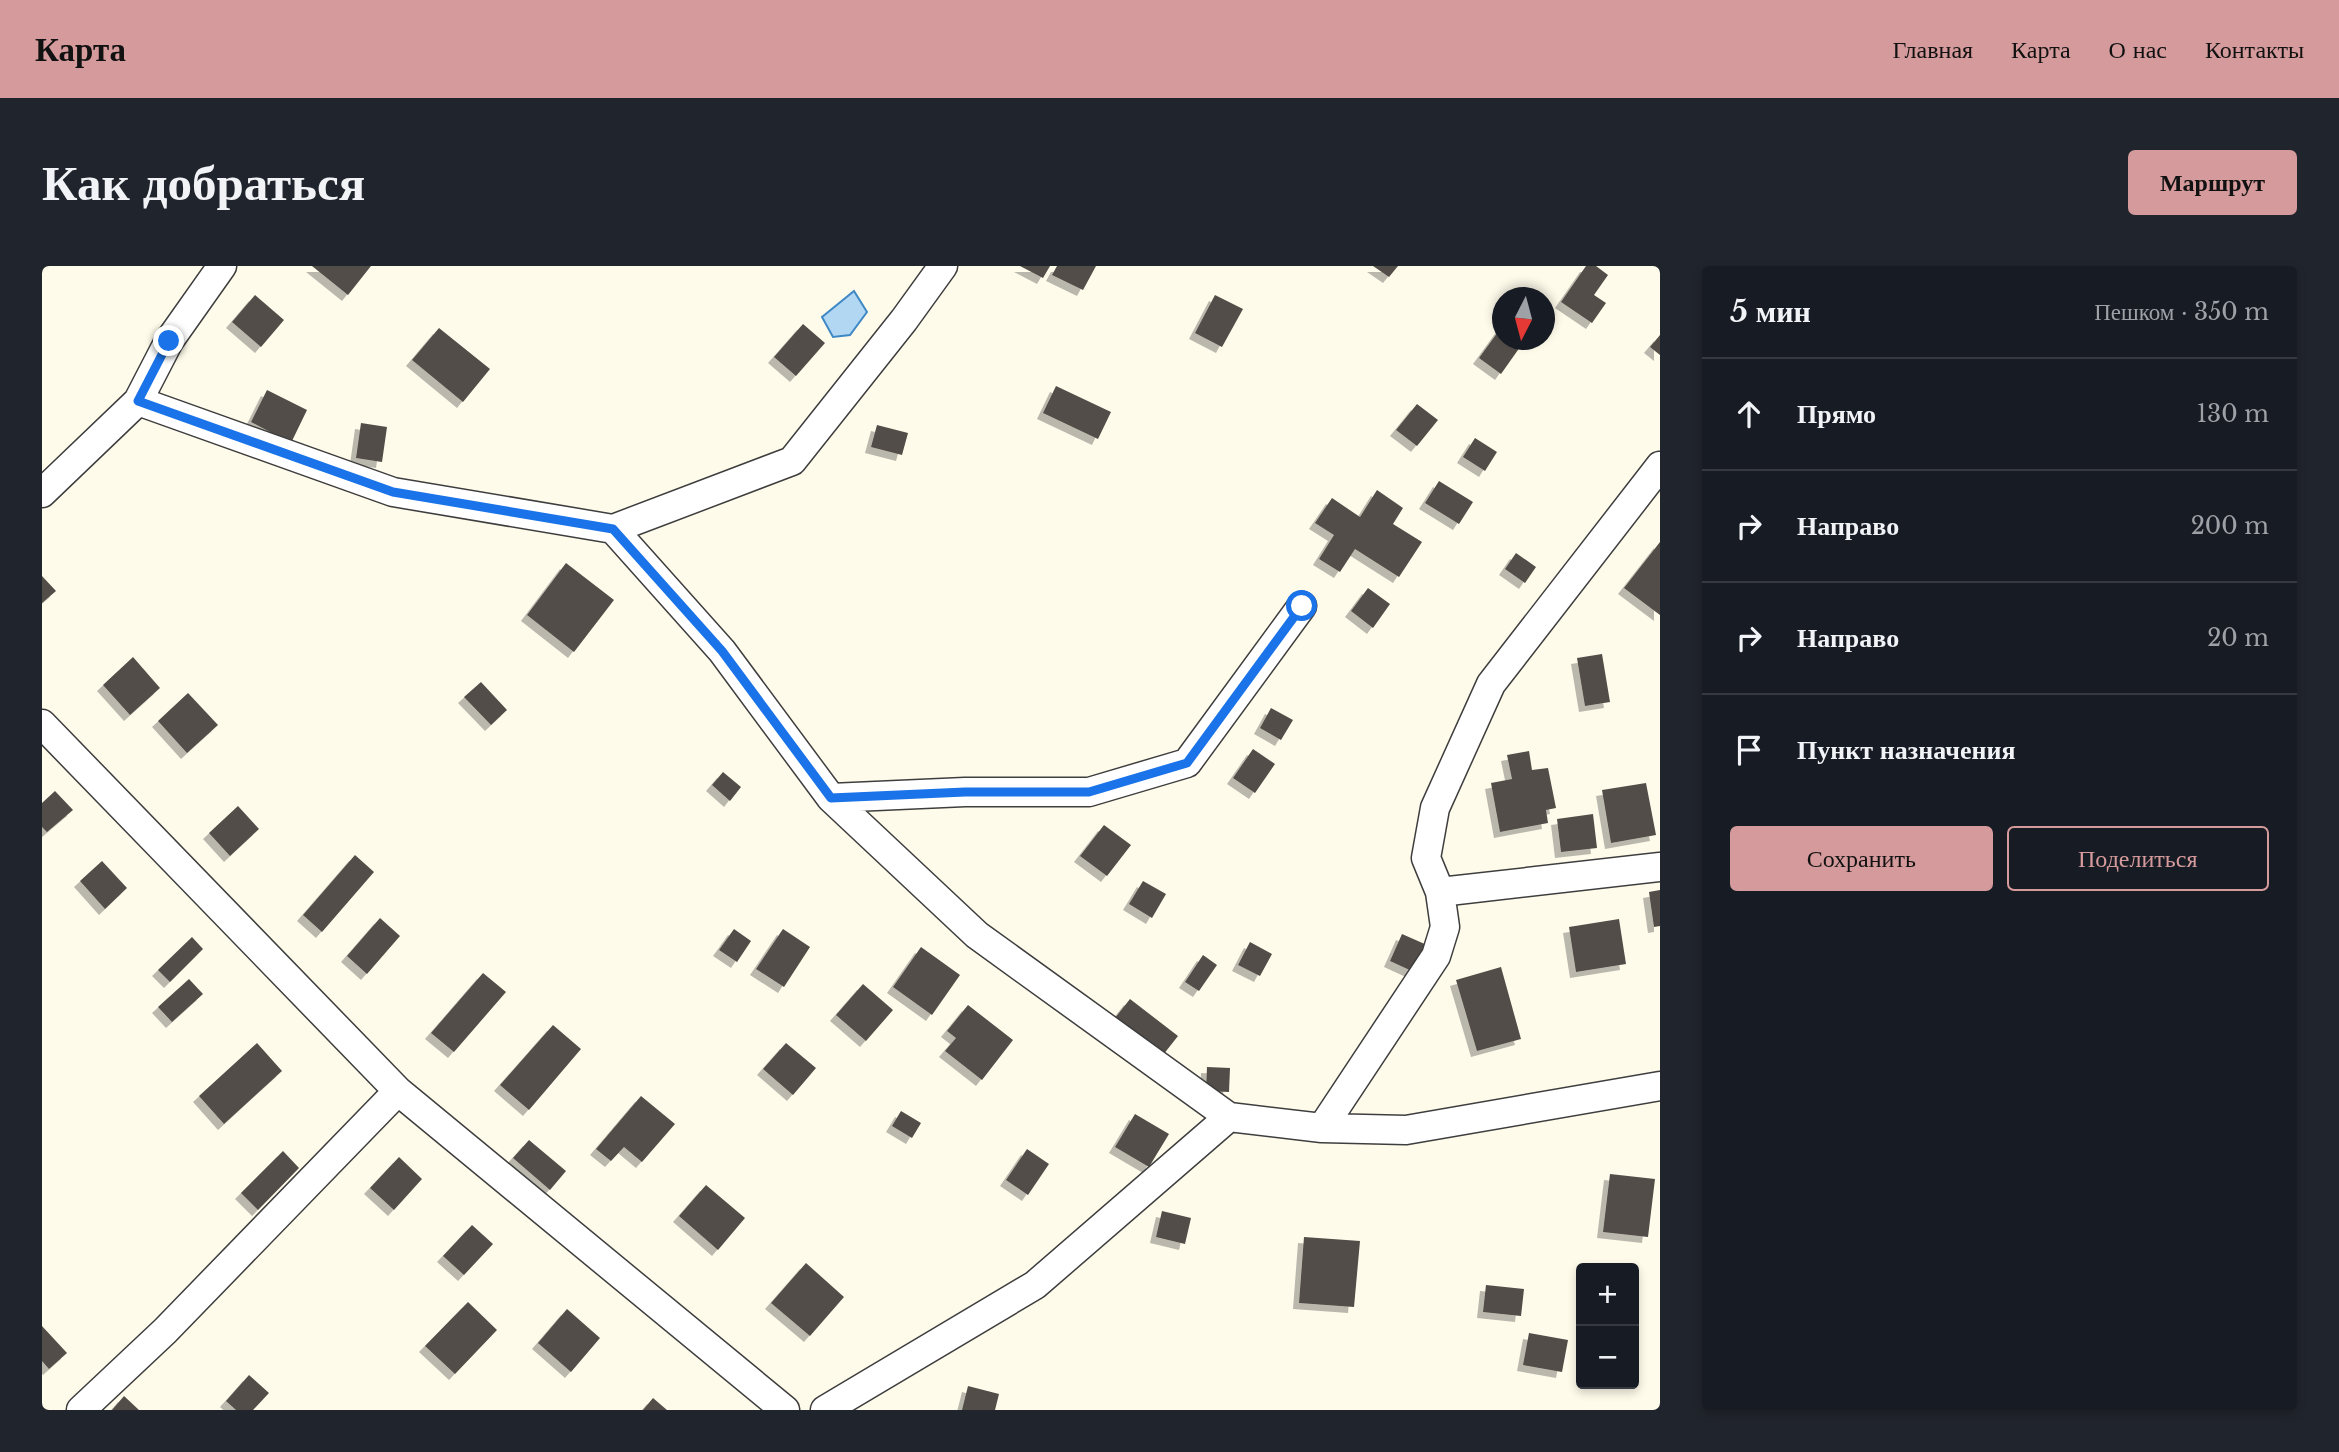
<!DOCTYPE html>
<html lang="ru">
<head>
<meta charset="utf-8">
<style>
	:root { --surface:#171b24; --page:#20242c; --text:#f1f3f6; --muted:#9ea1a6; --line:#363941; --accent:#d59a9b }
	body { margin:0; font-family:"Libre Baskerville",serif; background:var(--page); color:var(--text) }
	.controls { position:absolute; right:21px; bottom:21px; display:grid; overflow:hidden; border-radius:7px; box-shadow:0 4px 10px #0003 }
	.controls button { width:63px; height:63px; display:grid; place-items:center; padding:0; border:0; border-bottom:2px solid var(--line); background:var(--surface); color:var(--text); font:35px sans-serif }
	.compass { position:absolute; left:1450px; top:21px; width:63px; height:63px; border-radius:50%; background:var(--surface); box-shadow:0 4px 10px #0003; rotate:186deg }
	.stop { position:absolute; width:21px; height:21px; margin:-16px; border:5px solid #1a73e8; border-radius:50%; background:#fff }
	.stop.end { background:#1a73e8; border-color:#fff; box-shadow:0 2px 7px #0008 }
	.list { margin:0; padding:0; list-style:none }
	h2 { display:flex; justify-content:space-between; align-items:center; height:91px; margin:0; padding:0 28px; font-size:30px }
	h2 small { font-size:23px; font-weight:400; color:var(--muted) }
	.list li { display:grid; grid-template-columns:46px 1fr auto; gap:21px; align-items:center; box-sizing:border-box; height:112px; padding:0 28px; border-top:2px solid var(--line) }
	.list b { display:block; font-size:26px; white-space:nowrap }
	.list em { font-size:23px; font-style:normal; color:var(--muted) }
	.actions { display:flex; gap:14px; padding:21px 28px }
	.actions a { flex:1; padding:16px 0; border:2px solid var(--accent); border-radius:7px; text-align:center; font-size:24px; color:var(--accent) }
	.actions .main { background:var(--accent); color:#111 }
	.icon { flex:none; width:38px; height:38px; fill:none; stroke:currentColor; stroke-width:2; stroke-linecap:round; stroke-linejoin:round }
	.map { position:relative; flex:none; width:1618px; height:1144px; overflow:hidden; border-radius:7px }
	header { display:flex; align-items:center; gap:42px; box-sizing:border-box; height:98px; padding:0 35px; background:var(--accent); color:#111 }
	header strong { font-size:33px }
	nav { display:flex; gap:38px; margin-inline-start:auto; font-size:24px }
	.intro { display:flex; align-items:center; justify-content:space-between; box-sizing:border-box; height:168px; padding:0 42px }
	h1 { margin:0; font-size:49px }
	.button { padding:18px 32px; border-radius:7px; background:var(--accent); color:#111; font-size:24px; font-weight:700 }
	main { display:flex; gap:42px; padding:0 42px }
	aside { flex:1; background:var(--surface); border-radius:7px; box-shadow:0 4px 10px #0003 }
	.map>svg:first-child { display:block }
	.water { fill:#b2d7f2; stroke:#3e88c5; stroke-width:2 }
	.building { fill:#534d48; filter:url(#shadow) }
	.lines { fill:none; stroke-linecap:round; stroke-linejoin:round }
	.minor-casing { stroke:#3e3e3e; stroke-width:31 }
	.minor { stroke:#fff; stroke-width:28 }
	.route { stroke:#1a73e8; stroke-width:9 }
</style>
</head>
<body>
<header>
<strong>Карта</strong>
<nav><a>Главная</a><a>Карта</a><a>О нас</a><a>Контакты</a></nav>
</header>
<div class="intro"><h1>Как добраться</h1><a class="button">Маршрут</a></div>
<main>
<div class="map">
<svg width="1618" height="1144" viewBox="0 0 1618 1144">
	<defs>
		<filter id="shadow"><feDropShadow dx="-6" dy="6" stdDeviation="0" flood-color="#0004"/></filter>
	</defs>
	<rect width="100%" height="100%" fill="#fefbeb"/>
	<path class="water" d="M812,25L825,46L808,69L791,71L780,51Z"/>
	<path class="building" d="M270,0H329L306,29Z
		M978,0H1008L1001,12Z
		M1015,0H1054L1041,24L1010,9Z
		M1331,0H1356L1347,11Z
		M1544,0H1554L1566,9L1552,29L1564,37L1550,57L1519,36Z
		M213,29L242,54L219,81L190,56Z
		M1173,29L1201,43L1180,81L1153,67Z
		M761,58L783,77L754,110L732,91Z
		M1461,59V74H1483L1459,108L1437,92Z
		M397,62L448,103L421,136L370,94Z
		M1618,69V89L1608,81Z
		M1014,120L1069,146L1056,173L1001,147Z
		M225,124L265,144L249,177L209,156Z
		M1375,138L1396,154L1375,180L1354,164Z
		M319,157L345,161L340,196L314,192Z
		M835,159L866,167L860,189L829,181Z
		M1433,172L1455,186L1443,205L1421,191Z
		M1397,215L1431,236L1417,258L1383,237Z
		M1335,224L1361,242L1351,258L1380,276L1357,311L1313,283L1298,306L1277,293L1292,269L1273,257L1290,232L1318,251Z
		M1618,276V349L1582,322Z
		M1474,287L1494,301L1483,317L1463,303Z
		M524,297L572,334L532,386L485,349Z
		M0,310L14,325L0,337Z
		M1326,322L1348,338L1331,362L1309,345Z
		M1560,388L1568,436L1543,440L1535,392Z
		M91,391L118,422L88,449L61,419Z
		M439,416L465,444L449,459L422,431Z
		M146,427L176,459L145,487L116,455Z
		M1229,442L1251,454L1239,474L1218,462Z
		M1211,483L1233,498L1213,527L1191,512Z
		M1487,485L1490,504L1506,502L1514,542L1504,544L1506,557L1458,566L1449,517L1470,513L1465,489Z
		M681,506L699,521L688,535L670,519Z
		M1604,517L1614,569L1569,577L1560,524Z
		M13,525L31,544L5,566L0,561V537Z
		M196,540L217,563L188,590L167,567Z
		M1551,548L1555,582L1519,586L1515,553Z
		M1062,559L1089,579L1065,610L1038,590Z
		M313,589L332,606L280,666L261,649Z
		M60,595L85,622L63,643L38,615Z
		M1101,615L1124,628L1110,652L1087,638Z
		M1618,624V660L1612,661L1607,626Z
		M338,652L358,670L325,708L305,690Z
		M1577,653L1584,698L1534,706L1527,661Z
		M692,663L709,675L695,696L677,684Z
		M741,663L768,681L742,721L714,703Z
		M1360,668L1385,679L1372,706L1348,695Z
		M150,671L161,683L128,716L116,704Z
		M1208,676L1230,688L1218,710L1196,699Z
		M879,681L918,709L890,749L851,721Z
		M1161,689L1175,699L1157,725L1143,716Z
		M1459,701L1479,773L1435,785L1414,714Z
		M441,707L464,726L412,786L389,767Z
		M147,713L161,728L130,756L116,741Z
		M821,718L851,744L824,775L794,749Z
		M1088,733L1136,770L1121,789L1073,752Z
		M926,739L971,774L940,814L903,785L914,772L905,765Z
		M511,759L539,783L487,844L458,819Z
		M215,777L240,805L182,858L157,830Z
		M744,777L774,802L751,829L721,803Z
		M1165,801L1188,802L1187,826L1164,825Z
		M599,830L633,858L600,896L582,881L569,895L554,883Z
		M859,845L879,857L870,872L850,860Z
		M1093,848L1127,868L1107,901L1073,881Z
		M487,874L524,905L508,924L471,892Z
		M985,883L1007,898L986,929L964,914Z
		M241,885L257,902L216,944L199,927Z
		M357,891L380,913L352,944L328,922Z
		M1568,908L1613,913L1606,971L1561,966Z
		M664,919L703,952L676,984L637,950Z
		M1120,945L1149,952L1143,978L1114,971Z
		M430,959L451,978L422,1009L401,990Z
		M1262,971L1318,975L1312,1041L1257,1037Z
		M764,997L802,1031L768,1070L729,1037Z
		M1444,1019L1482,1023L1479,1050L1441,1046Z
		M426,1036L455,1064L413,1108L383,1080Z
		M525,1043L558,1072L529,1106L496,1077Z
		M0,1060L25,1087L7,1103L0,1095Z
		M1487,1067L1526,1074L1520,1106L1481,1099Z
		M207,1109L227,1127L211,1144H194L184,1135Z
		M926,1120L957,1128L953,1144H920Z
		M82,1130L97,1144H70Z
		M611,1132L625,1144H601Z"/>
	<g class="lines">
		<defs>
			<path id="minor" d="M96,135L351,226L571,263L680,385L789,532L935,669L1187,851L1280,862L1364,864L1618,820
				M0,227L96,135L127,75L180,0
				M571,263L750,195L862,54L901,0
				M0,458L356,825L743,1144
				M789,532L923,526H1047L1145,497L1260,340
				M1398,626L1618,601
				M1280,862L1394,690L1403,661L1398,626L1384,592L1393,542L1449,418L1618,200
				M39,1144L123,1065L356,825
				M783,1144L993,1019L1187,851"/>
		</defs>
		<use href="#minor" class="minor-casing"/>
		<use href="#minor" class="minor"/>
	</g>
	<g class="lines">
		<path class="route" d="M127,75L96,135L351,226L571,263L680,385L789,532L923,526H1047L1145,497L1260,340"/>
	</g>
</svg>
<div class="controls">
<button>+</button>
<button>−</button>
</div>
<svg class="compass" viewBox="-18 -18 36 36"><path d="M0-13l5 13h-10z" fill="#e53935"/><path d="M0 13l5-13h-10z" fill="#9ea1a6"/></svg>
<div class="stop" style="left:1260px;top:340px"></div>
<div class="stop end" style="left:127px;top:75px"></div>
</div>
<aside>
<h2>5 мин<small>Пешком · 350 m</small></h2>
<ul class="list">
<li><svg class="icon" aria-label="ahead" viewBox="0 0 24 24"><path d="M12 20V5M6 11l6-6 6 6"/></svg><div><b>Прямо</b></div><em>130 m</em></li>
<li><svg class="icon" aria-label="right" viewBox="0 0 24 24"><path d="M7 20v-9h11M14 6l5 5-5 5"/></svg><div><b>Направо</b></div><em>200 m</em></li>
<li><svg class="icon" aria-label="right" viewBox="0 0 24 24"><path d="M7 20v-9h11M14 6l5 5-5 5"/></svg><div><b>Направо</b></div><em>20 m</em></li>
<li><svg class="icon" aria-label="arrive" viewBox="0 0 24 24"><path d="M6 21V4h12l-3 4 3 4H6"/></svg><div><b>Пункт назначения</b></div></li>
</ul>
<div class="actions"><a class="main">Сохранить</a><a>Поделиться</a></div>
</aside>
</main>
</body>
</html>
